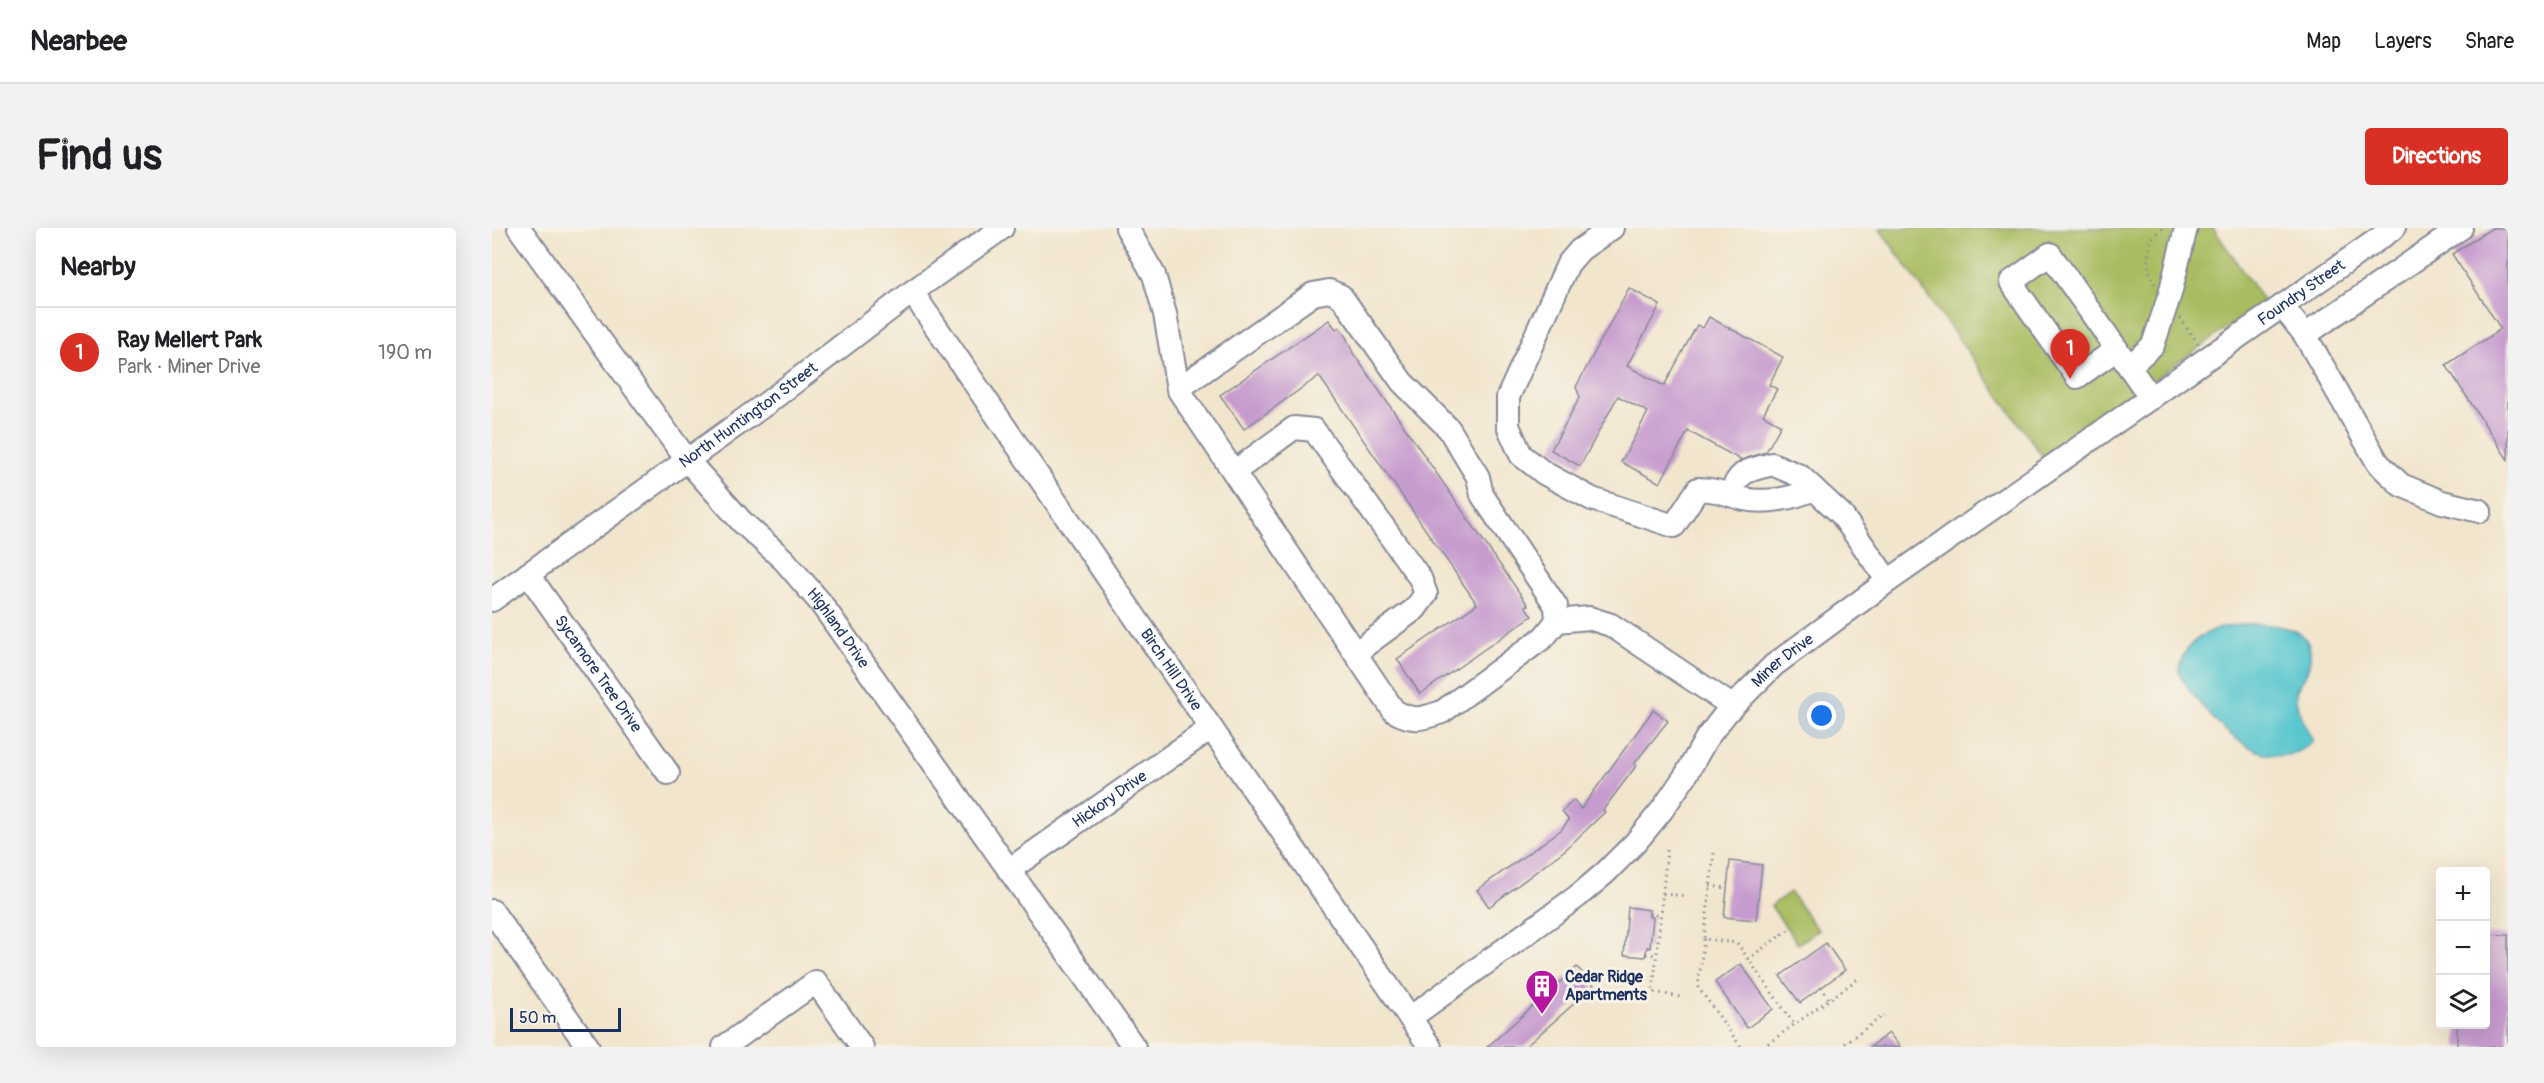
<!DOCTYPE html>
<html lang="en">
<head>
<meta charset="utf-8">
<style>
	:root { --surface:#fff; --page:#f2f2f2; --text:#202124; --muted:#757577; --line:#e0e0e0; --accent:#d93025 }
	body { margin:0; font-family:Pangolin,sans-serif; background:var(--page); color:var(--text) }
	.controls { position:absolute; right:18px; bottom:18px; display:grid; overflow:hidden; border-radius:6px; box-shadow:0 6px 24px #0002 }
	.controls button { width:54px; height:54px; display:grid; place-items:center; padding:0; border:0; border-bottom:2px solid var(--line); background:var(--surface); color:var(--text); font:30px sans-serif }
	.scale { position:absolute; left:18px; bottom:15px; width:111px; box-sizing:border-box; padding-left:6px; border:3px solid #1b2f5e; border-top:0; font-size:16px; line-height:21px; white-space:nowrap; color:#1b2f5e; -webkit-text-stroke:4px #f7f3e8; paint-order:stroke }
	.you { position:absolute; left:1330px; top:488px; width:21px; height:21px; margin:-15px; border:4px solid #fff; border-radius:50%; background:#1a73e8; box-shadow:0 0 0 9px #1a73e833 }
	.badge { display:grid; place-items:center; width:39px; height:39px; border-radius:50%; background:var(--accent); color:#fff; font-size:20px; font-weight:700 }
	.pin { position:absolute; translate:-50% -50px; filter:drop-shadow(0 2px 3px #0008) }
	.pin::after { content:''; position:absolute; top:32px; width:21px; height:18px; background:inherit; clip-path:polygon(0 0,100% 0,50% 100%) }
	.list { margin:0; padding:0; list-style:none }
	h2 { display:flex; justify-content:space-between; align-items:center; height:78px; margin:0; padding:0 24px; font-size:26px }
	h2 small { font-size:20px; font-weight:400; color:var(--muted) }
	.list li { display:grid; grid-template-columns:39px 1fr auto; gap:18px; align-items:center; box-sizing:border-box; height:90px; padding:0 24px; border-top:2px solid var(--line) }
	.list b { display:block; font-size:22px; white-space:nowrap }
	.list p { margin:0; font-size:20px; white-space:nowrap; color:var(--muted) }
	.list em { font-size:20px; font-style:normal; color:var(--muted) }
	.icon { flex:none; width:33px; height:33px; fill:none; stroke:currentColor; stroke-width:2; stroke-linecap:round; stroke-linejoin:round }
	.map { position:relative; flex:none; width:2016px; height:819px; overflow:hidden; border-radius:6px }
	header { display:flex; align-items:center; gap:36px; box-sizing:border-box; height:84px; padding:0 30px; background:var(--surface); border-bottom:2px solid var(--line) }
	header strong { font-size:28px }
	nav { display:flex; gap:33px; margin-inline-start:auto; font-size:21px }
	.intro { display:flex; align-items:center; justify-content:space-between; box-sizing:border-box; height:144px; padding:0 36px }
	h1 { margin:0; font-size:42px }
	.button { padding:15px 27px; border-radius:6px; background:var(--accent); color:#fff; font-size:21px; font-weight:700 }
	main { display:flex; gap:36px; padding:0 36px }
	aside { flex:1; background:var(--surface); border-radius:6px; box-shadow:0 6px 24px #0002 }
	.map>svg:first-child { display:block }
	.green { fill:#a9bc60; stroke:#62765f; stroke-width:1.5 }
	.water { fill:#5ac7cf; stroke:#3a7b96; stroke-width:1.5 }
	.building { fill:#c69bce }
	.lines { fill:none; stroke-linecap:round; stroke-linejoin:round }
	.minor-casing { stroke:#868a96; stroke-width:26 }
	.path { stroke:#868a96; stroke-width:3; stroke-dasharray:1.5 4.5; stroke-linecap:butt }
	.minor { stroke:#fff; stroke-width:22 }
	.labels { text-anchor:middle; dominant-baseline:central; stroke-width:6; stroke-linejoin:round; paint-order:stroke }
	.street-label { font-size:16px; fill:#1b2f5e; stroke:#f7f3e8 }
	.poi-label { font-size:16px; font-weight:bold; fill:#1b2f5e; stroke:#f7f3e8; text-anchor:start }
</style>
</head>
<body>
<header>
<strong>Nearbee</strong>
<nav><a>Map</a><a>Layers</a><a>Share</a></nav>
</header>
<div class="intro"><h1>Find us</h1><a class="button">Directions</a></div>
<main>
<aside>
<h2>Nearby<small></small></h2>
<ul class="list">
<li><span class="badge">1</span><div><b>Ray Mellert Park</b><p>Park · Miner Drive</p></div><em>190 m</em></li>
</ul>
</aside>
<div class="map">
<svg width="2016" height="819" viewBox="0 0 2016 819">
	<rect width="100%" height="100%" fill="#f7f3e8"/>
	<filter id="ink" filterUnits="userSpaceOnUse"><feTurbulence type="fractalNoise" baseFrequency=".0167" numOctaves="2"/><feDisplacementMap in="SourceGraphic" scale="12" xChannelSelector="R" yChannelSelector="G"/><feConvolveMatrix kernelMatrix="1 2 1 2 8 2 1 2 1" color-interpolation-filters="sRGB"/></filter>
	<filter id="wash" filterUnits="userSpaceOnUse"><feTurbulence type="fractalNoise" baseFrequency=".008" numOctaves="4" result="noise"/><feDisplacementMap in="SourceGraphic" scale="24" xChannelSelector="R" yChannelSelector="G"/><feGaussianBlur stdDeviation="1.35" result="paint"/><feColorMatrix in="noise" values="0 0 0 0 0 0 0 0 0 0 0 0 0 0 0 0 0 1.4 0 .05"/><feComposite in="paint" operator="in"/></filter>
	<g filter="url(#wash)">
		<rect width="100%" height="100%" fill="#f2e5cd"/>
		<path class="green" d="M1387,0H1721L1772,74L1551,229Z
			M1298,664L1326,702L1306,716L1279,678Z"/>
		<path class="water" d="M1761,396C1793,397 1829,401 1815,443C1813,450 1806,457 1804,464C1802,479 1815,500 1821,513C1773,559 1709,484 1687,445C1690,406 1729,397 1761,396Z"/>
		<g id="blocks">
			<path class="building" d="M2000,0H2016V232L1954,137L2009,101L1960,26Z
				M1137,60L1168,77L1135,138L1172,158L1205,97L1211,100L1217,89L1291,129L1277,157L1285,161L1271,187L1289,197L1274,224L1249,232L1196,203L1168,255L1129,234L1156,184L1126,168L1088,238L1059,222L1088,169L1084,159Z
				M837,92L844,101L847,99L854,109L861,125L1036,377L1033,378L1040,388L928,466L905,431L985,376L827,148L752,201L728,167Z
				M1161,482L1176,493L1142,536L1144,538L1111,582L1113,584L1073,622L997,679L985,662L1069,602L1077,592L1070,583L1082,572L1089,581Z
				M1238,633L1270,637L1264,692L1232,689Z
				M1136,679L1157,682V689H1161L1158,720L1155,719L1153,729L1132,727Z
				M1994,706L2016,707V819H1965V796H1994Z
				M1334,715L1353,742L1308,775L1288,748Z
				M1249,736L1281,781L1255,800L1223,754Z
				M1085,739L1102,758L1033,819H995Z
				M1397,805L1408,819H1378Z"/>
		</g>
	</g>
	<g filter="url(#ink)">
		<use href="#blocks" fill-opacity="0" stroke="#868a96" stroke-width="1.5"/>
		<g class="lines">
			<defs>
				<g id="minor">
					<path id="s1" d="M27,0L195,232L250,294L292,332L328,374L642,819"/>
					<path d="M635,0L662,47L673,86L686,161L902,483C922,494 929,491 950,484L1052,409L1065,393L1064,378L990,267L986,249L957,201L910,154L849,68L837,63L821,66L686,161"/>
					<path d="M1120,0L1088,22L1076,36L1016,169V198L1029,227L1052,245L1100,271L1182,298L1206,261C1228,262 1233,266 1252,271C1274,276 1302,270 1322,261L1349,286L1396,353"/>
					<path id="s2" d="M420,64L938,819"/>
					<path d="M1790,78L1813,107L1886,235L1909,257L1950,274L1988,283"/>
					<path d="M1813,107L1969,0"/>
					<path d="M1625,121L1585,149L1519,54L1558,26L1659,170"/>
					<path d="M1637,139L1661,117L1678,66L1694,0"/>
					<path d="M742,244L802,200L822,202L928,350L934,366L923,381L863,425"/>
					<path d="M1239,266C1247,241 1257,243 1280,236L1308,248L1322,261"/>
					<path id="s3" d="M36,346L176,545"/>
					<path id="s4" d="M0,372L275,175L420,64L510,0"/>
					<path d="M1065,393L1097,390L1119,397L1240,478"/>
					<path id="s5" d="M517,642L719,500"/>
					<path d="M0,683L96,819"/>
					<path id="s6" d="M918,790L1086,668L1113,645L1143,615L1170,582L1194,547L1214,511L1235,484L1282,437L1396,353L1902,0"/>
					<path d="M232,819L324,754L370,819"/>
				</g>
			</defs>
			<use href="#minor" class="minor-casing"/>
			<path class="path" d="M1663,56C1655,45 1654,23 1660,11C1662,7 1668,3 1671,0
				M1688,90L1707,117
				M1175,622L1161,764L1189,769
				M1222,625L1212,711L1245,715L1302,796
				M1218,658L1235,660
				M1171,666L1195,668
				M1157,686L1169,688
				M1212,711L1206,759L1249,819
				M1154,726L1164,727
				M1256,731L1296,702
				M1329,759L1337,771
				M1271,819L1367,750
				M1348,819L1392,787"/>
			<use href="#minor" class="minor"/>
		</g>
	</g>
	<defs>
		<symbol id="building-pin" viewBox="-11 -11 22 30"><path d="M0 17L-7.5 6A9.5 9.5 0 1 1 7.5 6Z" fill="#b5179e" stroke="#f7f3e8"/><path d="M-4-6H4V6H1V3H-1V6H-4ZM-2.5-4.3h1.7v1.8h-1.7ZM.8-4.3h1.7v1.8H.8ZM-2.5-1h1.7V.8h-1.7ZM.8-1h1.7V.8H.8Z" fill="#fff"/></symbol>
	</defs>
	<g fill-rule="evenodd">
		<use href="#building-pin" x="1031" y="739" width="38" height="52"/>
	</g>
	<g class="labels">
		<g class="street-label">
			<text stroke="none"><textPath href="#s6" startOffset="1158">Foundry Street</textPath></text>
			<text stroke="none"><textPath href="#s4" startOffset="316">North Huntington Street</textPath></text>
			<text stroke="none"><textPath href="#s1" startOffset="513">Highland Drive</textPath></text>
			<text stroke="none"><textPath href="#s6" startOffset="522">Miner Drive</textPath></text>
			<text stroke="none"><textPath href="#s2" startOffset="458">Birch Hill Drive</textPath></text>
			<text stroke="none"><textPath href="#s3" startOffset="122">Sycamore Tree Drive</textPath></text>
			<text stroke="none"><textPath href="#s5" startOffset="123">Hickory Drive</textPath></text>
		</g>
		<g class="poi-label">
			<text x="1073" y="749">Cedar Ridge<tspan x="1073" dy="18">Apartments</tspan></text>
		</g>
	</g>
</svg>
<div class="controls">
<button>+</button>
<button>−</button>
<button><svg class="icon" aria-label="layers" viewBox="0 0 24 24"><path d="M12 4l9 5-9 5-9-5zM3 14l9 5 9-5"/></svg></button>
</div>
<div class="scale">50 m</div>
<div class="you"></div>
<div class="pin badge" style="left:1578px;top:151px">1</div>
</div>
</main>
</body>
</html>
